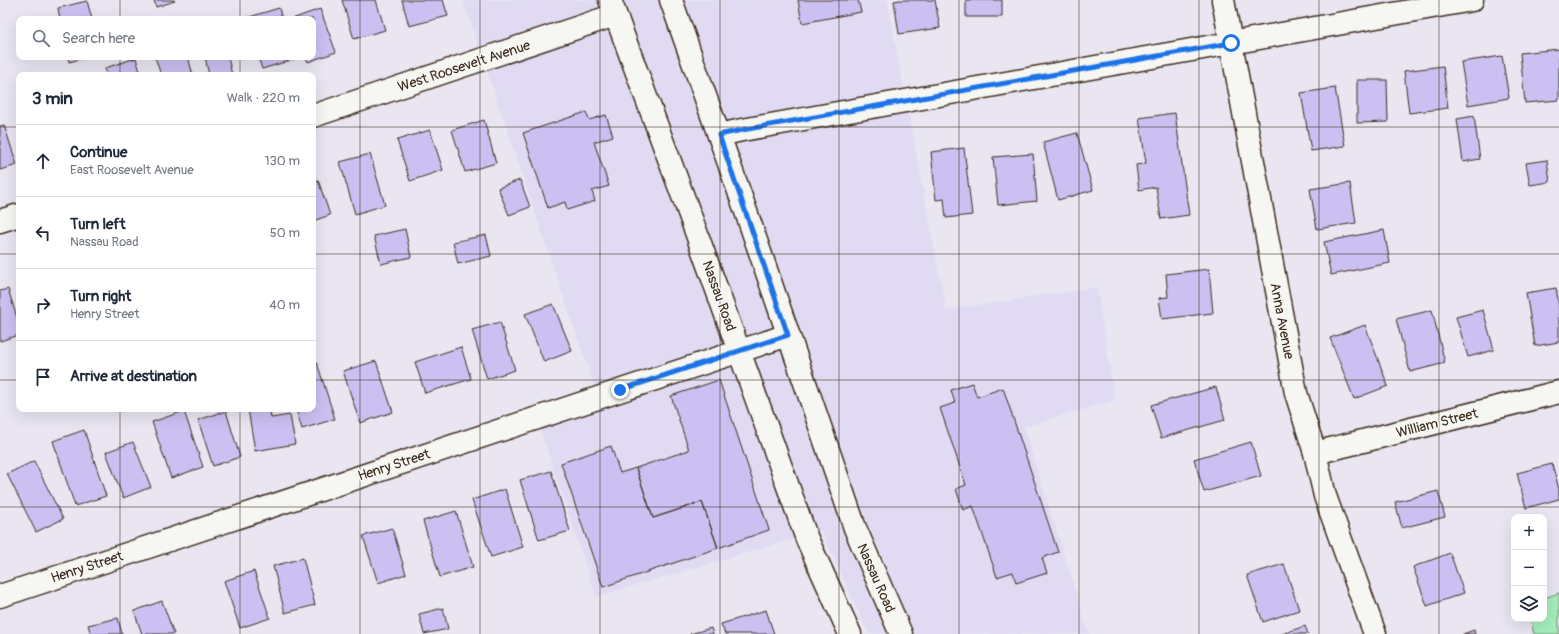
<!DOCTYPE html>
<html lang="en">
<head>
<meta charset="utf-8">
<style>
	:root { --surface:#fff; --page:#f2f2f3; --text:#1f2937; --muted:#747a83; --line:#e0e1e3 }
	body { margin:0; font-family:Pangolin,sans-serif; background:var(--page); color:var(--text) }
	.controls { position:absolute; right:12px; bottom:12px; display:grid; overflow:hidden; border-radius:8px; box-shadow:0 4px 16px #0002 }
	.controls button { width:36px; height:36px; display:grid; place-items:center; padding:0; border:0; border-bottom:1px solid var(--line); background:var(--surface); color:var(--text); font:20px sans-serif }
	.stop { position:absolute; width:12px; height:12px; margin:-9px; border:3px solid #1a73e8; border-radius:50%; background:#fff }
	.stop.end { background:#1a73e8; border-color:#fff; box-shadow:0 1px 4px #0008 }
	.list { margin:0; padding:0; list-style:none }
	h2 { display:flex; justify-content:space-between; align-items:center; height:52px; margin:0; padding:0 16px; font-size:17px }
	h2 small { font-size:13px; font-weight:400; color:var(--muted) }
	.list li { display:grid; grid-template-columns:26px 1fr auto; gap:12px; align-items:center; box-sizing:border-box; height:72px; padding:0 16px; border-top:1px solid var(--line) }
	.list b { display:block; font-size:15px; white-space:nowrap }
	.list p { margin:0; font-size:13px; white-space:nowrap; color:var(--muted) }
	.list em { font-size:13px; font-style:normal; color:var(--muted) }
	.icon { flex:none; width:22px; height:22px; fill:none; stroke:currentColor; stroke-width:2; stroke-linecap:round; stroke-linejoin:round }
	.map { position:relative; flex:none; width:1559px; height:634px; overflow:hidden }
	.search { position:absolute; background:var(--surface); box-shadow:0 4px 16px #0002; left:16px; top:16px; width:300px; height:44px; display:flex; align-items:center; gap:10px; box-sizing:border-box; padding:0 14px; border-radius:8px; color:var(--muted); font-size:15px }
	.panel { position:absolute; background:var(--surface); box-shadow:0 4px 16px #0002; left:16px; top:72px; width:300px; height:340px; border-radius:8px }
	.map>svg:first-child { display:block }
	.built { fill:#e0dbf2 }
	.green { fill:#a5edbb; stroke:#708c6c }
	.building { fill:#cbc0f2; stroke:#3b2a1e }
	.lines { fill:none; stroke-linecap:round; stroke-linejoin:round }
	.minor-casing { stroke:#3b2a1e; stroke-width:25 }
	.primary-casing { stroke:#3b2a1e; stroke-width:25 }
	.minor { stroke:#f6f6f2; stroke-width:22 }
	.primary { stroke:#f6f6f2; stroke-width:22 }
	.route { stroke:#1a73e8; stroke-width:5 }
	.grid { fill:none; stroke:#3b2a1e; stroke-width:1; stroke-opacity:0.55 }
	.labels { text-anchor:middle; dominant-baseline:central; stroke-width:3; stroke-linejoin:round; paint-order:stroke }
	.street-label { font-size:14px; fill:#3b2a1e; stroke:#f6f6f2 }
</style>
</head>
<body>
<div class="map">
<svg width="1559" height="634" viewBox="0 0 1559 634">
	<rect width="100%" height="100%" fill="#e9e6f2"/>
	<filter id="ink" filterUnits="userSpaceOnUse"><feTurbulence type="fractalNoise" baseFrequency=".025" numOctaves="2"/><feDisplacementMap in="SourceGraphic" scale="8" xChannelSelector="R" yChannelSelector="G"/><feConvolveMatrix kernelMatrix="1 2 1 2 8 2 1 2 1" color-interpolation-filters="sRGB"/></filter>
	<g filter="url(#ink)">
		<path class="built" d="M463,0H887L946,310L1097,287L1115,400L1024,427L1089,634H869L821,531L596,597L537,420L598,398Z"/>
		<path class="green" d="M1559,593V634H1534L1530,619H1544V598Z"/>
		<path class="building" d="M154,0H174L175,1L156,7Z
			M342,0H376L385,30L354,39Z
			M402,0H443L448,16L409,26Z
			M798,0H858L861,12L802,23Z
			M900,0H935L940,28L899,34L894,1Z
			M966,0H1002V17H966Z
			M87,1L92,19H60L58,8Z
			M279,8L282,19H246V18Z
			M320,9L336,52L308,62L306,57H313V19H292Z
			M1559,49V100L1525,103L1520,53Z
			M1502,56L1509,98L1468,105L1461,62Z
			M68,57H88L69,62Z
			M155,57H188L193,75H161Z
			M205,57H228L232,75H209Z
			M258,57H294L295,59L262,69Z
			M136,58L141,75H107L105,68Z
			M1443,66L1448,108L1409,113L1404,71Z
			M1357,80H1387L1388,122L1357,123Z
			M1335,88L1345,146L1311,151L1301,93Z
			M586,112L589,120L606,115L613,136L594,142L609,186L592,191L595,201L567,210L565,202L548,208L523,133Z
			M1175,113L1189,215L1161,219L1156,187L1139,190L1136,165L1146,163L1139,118Z
			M1474,116L1480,159L1463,162L1457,119Z
			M484,120L496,163L465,172L452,130Z
			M4,125L17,165L0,170V126Z
			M430,130L443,170L410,181L397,140Z
			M1077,133L1093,190L1058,200L1043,142Z
			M964,148L972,215L946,218L944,199L936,200L931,152Z
			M370,154L385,205L355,214L340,162Z
			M1033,154L1037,201L998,205L993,157Z
			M1547,160L1550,182L1530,185L1526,163Z
			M318,180L330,215L313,221V181Z
			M520,180L530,207L509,215L498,188Z
			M1350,183L1356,223L1317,229L1310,189Z
			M405,229L411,257L381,264L374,236Z
			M1384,230L1390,263L1331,275L1324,242Z
			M486,235L491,256L458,264L453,242Z
			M1209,269L1213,313L1162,319L1159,298L1168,297L1166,274Z
			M1556,288L1559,306V342L1535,346L1526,293Z
			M8,289L19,324V335L0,341V291Z
			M553,304L572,351L544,362L525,314Z
			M1432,310L1445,363L1410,372L1396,319Z
			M1483,310L1494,350L1468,357L1456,317Z
			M500,322L515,370L487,379L472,330Z
			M1365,325L1388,386L1354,399L1330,338Z
			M461,347L471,379L425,393L415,362Z
			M376,361L393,412L360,423L343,371Z
			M317,363L335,419L302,429L296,409H313V364Z
			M719,380L769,530L718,548L702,502L653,518L636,468L689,450L671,396Z
			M972,383L977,397L1003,388L1058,552L1042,558L1047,573L1016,583L1013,572L997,577L973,506L963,510L956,489L966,485L940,408L955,403L951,390Z
			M1216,387L1225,420L1161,438L1151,405Z
			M248,409H270L271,418L290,415L295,444L255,451Z
			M184,411L203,467L171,478L152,422Z
			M226,411L240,457L213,466L198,420Z
			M84,430L106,496L75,506L53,441Z
			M133,442L151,487L123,498L106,452Z
			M1251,442L1261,476L1204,492L1194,459Z
			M611,446L620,473L636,468L653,518L702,502L718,548L603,587L561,463Z
			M34,461L63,519L36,532L7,474Z
			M1552,464L1559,489V499L1526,508L1517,473Z
			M551,471L570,531L539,540L520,480Z
			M505,489L523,547L491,557L472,500Z
			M1438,491L1445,517L1402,528L1395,502Z
			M456,511L473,567L440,577L423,521Z
			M392,528L406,574L378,583L363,536Z
			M1450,553L1464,593L1427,606L1413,567Z
			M303,558L315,605L285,613L273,566Z
			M1284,564L1299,610L1263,622L1247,575Z
			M254,571L270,618L240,628L224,581Z
			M162,601L174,634H142L134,611Z
			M443,608L448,629L424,634L419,614Z
			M766,610L774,634H725L721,624Z
			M118,618L122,634H91L88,625Z
			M1305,626L1308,634H1282Z
			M711,628L713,634H690Z
			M1474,630L1475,634H1463Z"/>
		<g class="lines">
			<defs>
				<path id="minor" d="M1223,0L1296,393L1315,453L1325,496L1375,634
					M313,116L615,15
					M719,135L742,130L1472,0
					M0,221L19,215
					M1315,453L1559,392
					M0,596L788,335"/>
				<path id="primary" d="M610,0L691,218L807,539L850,634
					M671,0L742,200L855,528L901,634"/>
			</defs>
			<use href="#minor" class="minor-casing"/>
			<use href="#primary" class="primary-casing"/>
			<use href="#minor" class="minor"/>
			<use href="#primary" class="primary"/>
		</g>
	</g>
	<g class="lines" filter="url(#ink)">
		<path class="route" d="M620,390L788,335L719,135L742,130L1231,43"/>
	</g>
	<path class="grid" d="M120,0V19M240,0V19M360,0V634M480,0V634M600,0V634M720,0V634M839,0V634M959,0V634M1079,0V634M1199,0V634M1319,0V634M1439,0V634M120,57V75M240,57V75M0,127H19M313,127H1559M0,254H19M313,254H1559M0,380H19M313,380H1559M120,409V634M240,409V634M0,507H1559"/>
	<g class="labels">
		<g class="street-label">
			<text transform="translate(464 66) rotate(-18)">West Roosevelt Avenue</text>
			<text transform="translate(719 296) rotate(70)">Nassau Road</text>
			<text transform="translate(1282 321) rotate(79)">Anna Avenue</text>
			<text transform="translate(1437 423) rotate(-14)">William Street</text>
			<text transform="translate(394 465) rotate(-18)">Henry Street</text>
			<text transform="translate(87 567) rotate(-18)">Henry Street</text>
			<text transform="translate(876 578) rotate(66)">Nassau Road</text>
		</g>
	</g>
</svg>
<div class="controls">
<button>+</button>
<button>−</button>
<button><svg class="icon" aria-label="layers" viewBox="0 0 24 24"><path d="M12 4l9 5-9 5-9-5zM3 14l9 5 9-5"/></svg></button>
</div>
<div class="stop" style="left:1231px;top:43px"></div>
<div class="stop end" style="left:620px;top:390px"></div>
<div class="search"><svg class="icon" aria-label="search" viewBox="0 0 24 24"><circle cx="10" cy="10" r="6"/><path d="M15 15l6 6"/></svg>Search here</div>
<section class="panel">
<h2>3 min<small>Walk · 220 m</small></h2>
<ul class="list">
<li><svg class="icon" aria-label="ahead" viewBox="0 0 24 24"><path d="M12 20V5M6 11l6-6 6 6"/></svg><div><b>Continue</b><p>East Roosevelt Avenue</p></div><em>130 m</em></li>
<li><svg class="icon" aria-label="left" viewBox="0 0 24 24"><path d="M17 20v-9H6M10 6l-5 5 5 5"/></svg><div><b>Turn left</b><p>Nassau Road</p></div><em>50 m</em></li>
<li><svg class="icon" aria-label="right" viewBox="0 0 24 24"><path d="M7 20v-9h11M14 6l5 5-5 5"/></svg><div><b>Turn right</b><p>Henry Street</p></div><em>40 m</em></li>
<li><svg class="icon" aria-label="arrive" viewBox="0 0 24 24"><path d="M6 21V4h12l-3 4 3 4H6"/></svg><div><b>Arrive at destination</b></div></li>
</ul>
</section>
</div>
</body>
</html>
